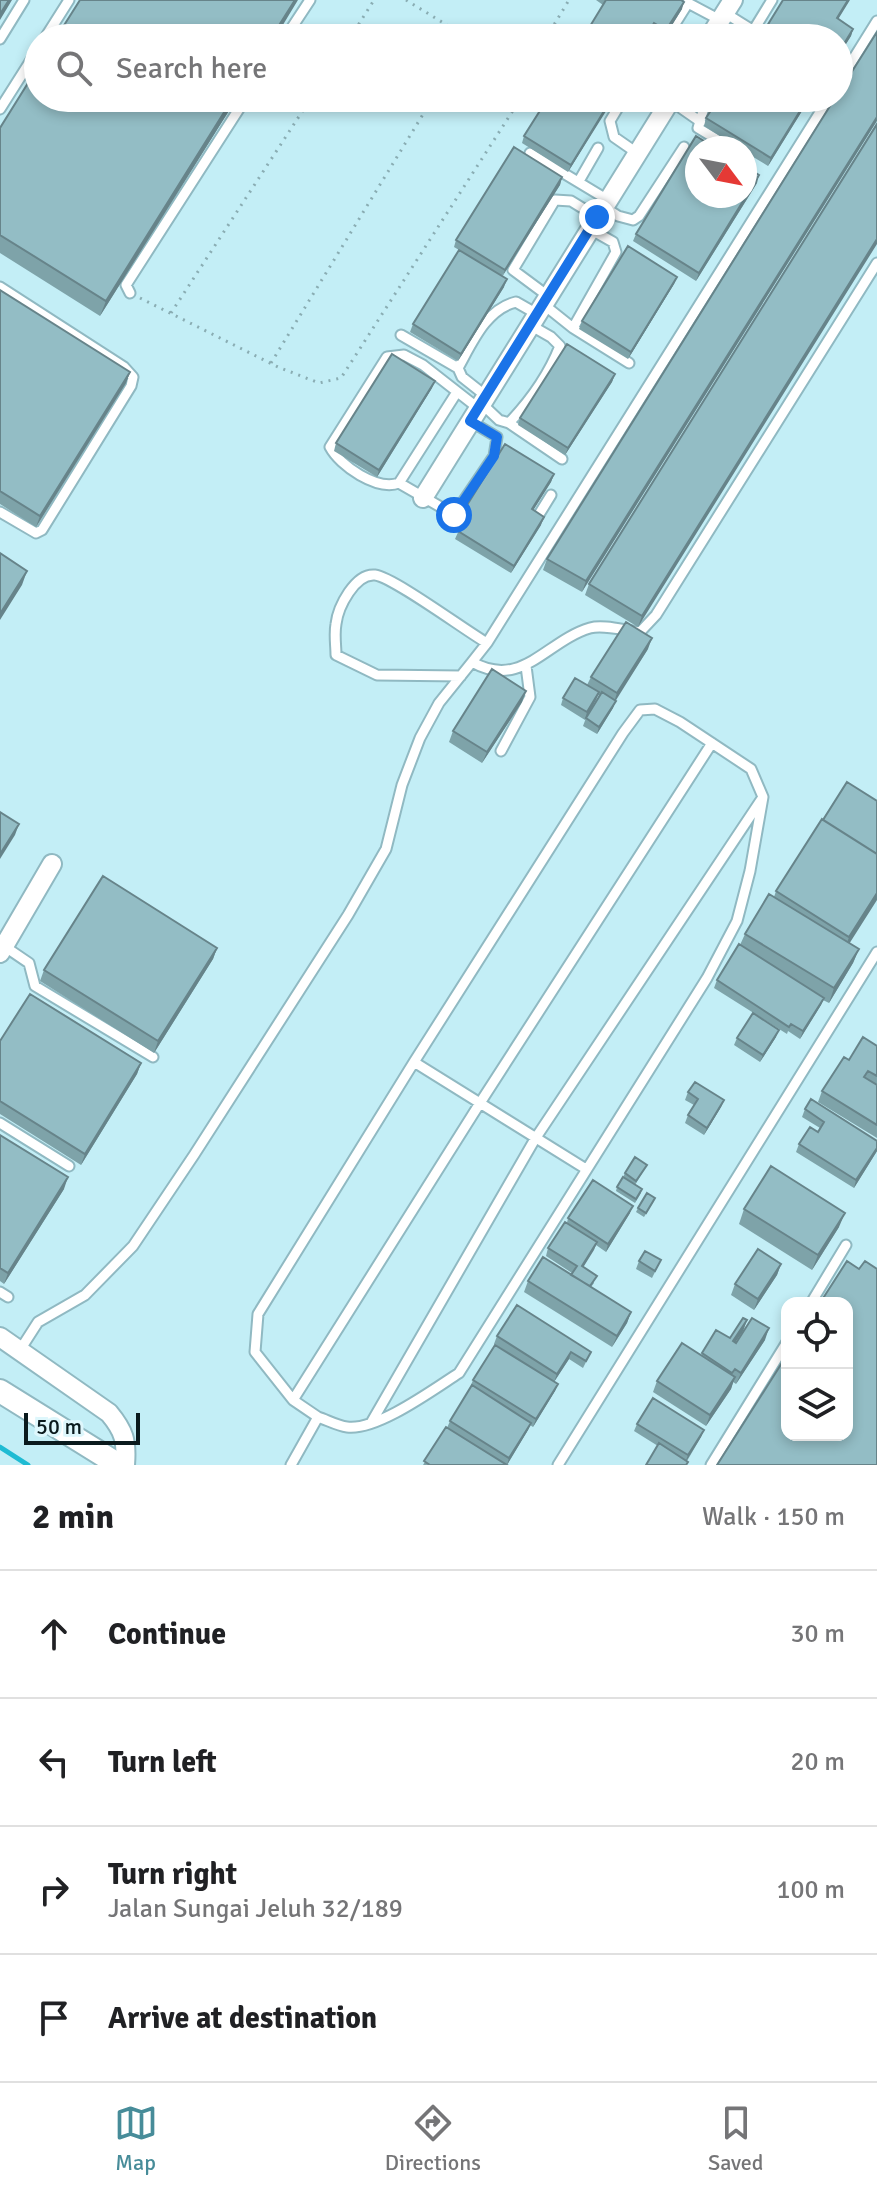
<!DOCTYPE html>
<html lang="en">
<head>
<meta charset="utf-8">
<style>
	:root { --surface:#fff; --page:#f2f2f2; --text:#202124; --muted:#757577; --line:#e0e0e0; --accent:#478c99 }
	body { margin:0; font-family:Signika,sans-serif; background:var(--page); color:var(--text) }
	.controls { position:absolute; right:24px; bottom:24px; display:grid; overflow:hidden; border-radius:16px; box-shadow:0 4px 12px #0003 }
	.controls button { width:72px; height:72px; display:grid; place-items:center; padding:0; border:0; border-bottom:2px solid var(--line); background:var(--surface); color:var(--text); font:40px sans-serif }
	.compass { position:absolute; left:685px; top:136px; width:72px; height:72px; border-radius:50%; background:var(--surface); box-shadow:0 4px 12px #0003; rotate:122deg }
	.scale { position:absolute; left:24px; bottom:20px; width:116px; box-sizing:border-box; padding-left:8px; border:4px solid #0a1a1d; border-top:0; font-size:22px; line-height:28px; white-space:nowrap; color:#0a1a1d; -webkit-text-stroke:6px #def7fc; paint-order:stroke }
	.stop { position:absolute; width:24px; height:24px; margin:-18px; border:6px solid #1a73e8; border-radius:50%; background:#fff }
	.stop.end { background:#1a73e8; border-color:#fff; box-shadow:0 2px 8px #0008 }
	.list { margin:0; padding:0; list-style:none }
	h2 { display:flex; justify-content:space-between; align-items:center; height:104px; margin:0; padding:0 32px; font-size:34px }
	h2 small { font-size:26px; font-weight:400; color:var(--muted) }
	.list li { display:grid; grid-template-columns:52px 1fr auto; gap:24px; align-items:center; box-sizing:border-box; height:128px; padding:0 32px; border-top:2px solid var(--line) }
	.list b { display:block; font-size:30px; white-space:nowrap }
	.list p { margin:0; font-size:26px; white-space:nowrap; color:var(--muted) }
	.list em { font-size:26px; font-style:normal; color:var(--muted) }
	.icon { flex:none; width:44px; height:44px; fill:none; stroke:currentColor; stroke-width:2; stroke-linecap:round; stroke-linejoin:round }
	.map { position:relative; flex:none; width:877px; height:1465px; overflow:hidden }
	.search { position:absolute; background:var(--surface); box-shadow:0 4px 12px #0003; left:24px; right:24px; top:24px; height:88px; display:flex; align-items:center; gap:20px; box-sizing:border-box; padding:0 28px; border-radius:44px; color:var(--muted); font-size:30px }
	.sheet { height:616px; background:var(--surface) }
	nav { display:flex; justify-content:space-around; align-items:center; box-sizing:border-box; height:112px; border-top:2px solid var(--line); background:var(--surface); font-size:22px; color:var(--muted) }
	nav a { display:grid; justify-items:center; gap:4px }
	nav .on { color:var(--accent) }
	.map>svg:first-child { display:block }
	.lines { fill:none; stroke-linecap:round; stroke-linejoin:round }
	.stream { stroke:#1fbbd3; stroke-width:5 }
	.service-casing { stroke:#90b9c2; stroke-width:13 }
	.minor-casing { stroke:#90b9c2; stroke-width:22 }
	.tertiary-casing { stroke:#90b9c2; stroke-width:26 }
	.path { stroke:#8aadb3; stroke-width:3; stroke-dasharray:2 6; stroke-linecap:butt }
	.service { stroke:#fff; stroke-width:9 }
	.minor { stroke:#fff; stroke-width:18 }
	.tertiary { stroke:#fff; stroke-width:22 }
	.wall { fill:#7ea3a9 }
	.shaded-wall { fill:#67848a }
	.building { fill:#93bdc5; stroke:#67848a; stroke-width:2 }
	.route { stroke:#1a73e8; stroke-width:10 }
</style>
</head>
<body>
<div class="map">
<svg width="877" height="1465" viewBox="0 0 877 1465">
	<rect width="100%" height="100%" fill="#c3eef6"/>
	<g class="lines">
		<path class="stream" d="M0,1447L28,1465"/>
		<defs>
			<path id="service" d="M725,13L765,38
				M753,31L772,0
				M45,38L69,0
				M285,38L310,0
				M666,38L688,3L720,20
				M0,39L24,0
				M839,82L877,21
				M711,98L703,111L698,128L731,148
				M668,99L701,122
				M622,101L610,121L614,137L637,153
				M0,109L38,49
				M530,153L608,200
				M579,181L598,148
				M604,207L618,216L633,220L639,216L684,147
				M590,229L613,242L616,252L573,328L629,363
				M0,287L124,367L133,377L131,386L42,530L36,533L0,512
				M130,293L126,285L246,98
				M548,296L513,270L555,200L571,201L597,217
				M543,304L573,328
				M401,335L458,368
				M457,392L399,483C377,491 340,466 330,447L387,357L404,355L423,365L478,408
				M486,396L462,377L458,368C472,343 486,309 516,302L537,314
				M481,403L499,420L509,423C530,401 549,374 560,346L551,337L530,325
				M509,423L562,459
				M399,483L458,517
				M454,515L494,456L497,437L470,421
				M535,521L551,495
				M472,662L487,643L829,98
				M461,676L377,675L336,655C336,646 334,634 336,624C338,607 355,573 375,575C393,577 466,631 487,643
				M501,751L530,697L526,666
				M4,946L29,963L35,986L153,1057
				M414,1062L586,1169
				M0,1123L69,1166
				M0,1292L8,1297
				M811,1303L846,1245
				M20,1350L38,1322L85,1295L133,1246L194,1155L348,915L386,849L402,785L420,738L439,703L472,662C522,690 546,641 590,628C604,624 626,631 640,632L656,615L877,263
				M293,1400L480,1103L712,743
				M371,1423L535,1139L761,800
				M291,1465L318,1417C327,1420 338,1426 347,1427C377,1431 434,1389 459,1373L707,978L737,921L750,871L763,797L751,769L680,722L655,709L640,710L623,733L414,1062L258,1314L255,1352L293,1400L318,1417
				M558,1465L877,952
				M711,1465L787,1342"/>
			<path id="minor" d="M709,38L733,0
				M423,498L672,98
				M0,953L52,864
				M0,1337L109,1413C124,1431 127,1441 125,1465"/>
			<path id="tertiary" d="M0,1391L119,1465"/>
		</defs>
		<use href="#service" class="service-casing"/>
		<use href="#minor" class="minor-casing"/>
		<use href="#tertiary" class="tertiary-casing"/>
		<path class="path" d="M406,0L468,38
			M350,38L374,0
			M546,38L569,0
			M140,298L278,367L319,383L341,378L521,98
			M171,313L311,98
			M271,363L433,98"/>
		<use href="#service" class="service"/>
		<use href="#minor" class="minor"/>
		<use href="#tertiary" class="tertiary"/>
	</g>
	<path class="wall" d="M596,0H681L682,9L664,38L652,30L647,38H583L603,5Z
		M838,19L853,29L851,36L839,55V38H772L764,33L767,26Z
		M38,98H237L100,316L0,253V128Z
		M534,98H613L568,172L522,143L524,136L544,104Z
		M719,98H810L768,166L745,152V148H739L704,126L706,118Z
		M835,98L582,592L543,570L547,559Z
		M877,124L638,627L585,595L589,584Z
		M562,177L560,185L502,276L504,287L458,361L410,332L413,324L459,250L454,247L456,240Z
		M757,183L696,281L633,241L636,234Z
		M677,277L674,284L628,359L579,329L582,321Z
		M0,290L130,372L126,383L36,527L0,504Z
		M615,374L612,382L565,455L518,425L520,418Z
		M432,388L377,477L334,451L336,443Z
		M554,474L551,482L533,510L541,525L511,573L455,539L460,528L457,525L459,518Z
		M648,649L615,700L613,708L597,734L583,726L586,718L600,696L598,695L585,720L561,705L563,698L587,685L591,677Z
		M522,702L482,763L449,742L453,731Z
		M847,782L849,943L859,949L853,963L829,1003L823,1000L821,1005L800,1039L788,1031L787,1034L714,988L717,980L740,945L745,934L774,897L776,891Z
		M217,948L213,959L154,1053L40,981L44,970Z
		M776,1037L760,1062L734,1045L737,1038Z
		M0,1041L141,1063L137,1074L81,1165L0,1114Z
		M877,1046V1138L818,1102L822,1091L849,1060Z
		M688,1092L724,1100L721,1107L704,1135L685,1123L688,1115L694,1105L685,1100Z
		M805,1109L877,1141V1151L854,1188L796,1152L799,1144L818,1132L820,1128L802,1117Z
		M0,1135L64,1189L4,1284L0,1281Z
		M647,1165L635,1185L623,1177L625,1173Z
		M617,1187L641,1193L635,1203L616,1191Z
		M654,1201L644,1217L636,1212L638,1208Z
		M744,1209L839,1227L812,1270L739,1224Z
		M630,1213L606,1252L596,1245L583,1267L594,1283L591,1287L631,1312L627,1323L612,1347L524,1292L528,1281L571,1275L572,1273L546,1256L548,1248L567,1223L568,1218Z
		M661,1260L652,1278L636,1269L639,1261Z
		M781,1264L777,1275L754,1310L731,1295L735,1284Z
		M747,1320L743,1331L735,1342L765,1340L736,1384L733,1382L731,1389L706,1426L653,1392L657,1381L701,1356L702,1353L730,1338Z
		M497,1336L591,1352L583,1368L569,1359L554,1382L558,1384L555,1391L533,1427L530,1425L528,1430L507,1465H423L447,1428L450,1421L470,1388L473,1380L521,1361L494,1344Z
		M637,1424L704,1430L701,1437L687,1461L688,1462L687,1465H646L658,1446L634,1431Z"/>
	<path class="shaded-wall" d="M9,0H12L0,20V14Z
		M295,0H298L275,38H271Z
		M848,0H850L834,26L837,18Z
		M684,2L682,9L664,38L666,30Z
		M853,29L851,36L839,55V52Z
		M233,98H237L100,316L106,301Z
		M612,98H613V100L568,172L571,165Z
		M808,98H810L768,166L771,158Z
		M877,117V121L582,592L586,581Z
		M759,175L757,183L696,281L699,273Z
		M562,177L560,185L502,277L505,270Z
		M877,239V244L638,627L642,616Z
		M677,277L674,284L628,359L631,352Z
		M507,279L504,287L458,361L461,354Z
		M130,372L126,383L36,527L40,516Z
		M615,374L612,382L565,455L568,448Z
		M435,381L432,388L377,477L379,470Z
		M554,474L551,482L529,517L532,509Z
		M544,517L541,525L511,573L514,566Z
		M27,571L22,585L0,620V614Z
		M652,638L648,649L613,705L617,693Z
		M526,691L522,702L482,763L487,752Z
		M599,692L596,700L585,720L587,712Z
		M616,701L613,708L597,734L599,727Z
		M19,824L15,835L0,859V854Z
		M877,893V900L844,952L849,937Z
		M217,948L213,959L154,1053L158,1041Z
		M859,949L853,963L829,1003L834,988Z
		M824,998L821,1005L800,1039L803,1031Z
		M779,1030L776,1037L760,1062L763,1055Z
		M141,1063L137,1074L81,1165L85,1154Z
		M724,1100L721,1107L704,1135L707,1128Z
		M877,1148V1151L854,1188L856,1180Z
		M68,1177L64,1189L4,1284L8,1273Z
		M633,1206L630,1213L606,1252L608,1244Z
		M845,1213L839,1227L812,1270L818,1255Z
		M597,1242L594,1250L579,1274L582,1266Z
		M781,1264L777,1275L754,1310L758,1299Z
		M631,1312L627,1323L612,1347L617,1336Z
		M747,1320L743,1331L729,1352L733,1341Z
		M769,1328L765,1340L736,1384L741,1373Z
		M571,1352L569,1359L554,1382L557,1374Z
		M735,1377L731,1389L706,1426L710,1415Z
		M558,1384L555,1391L533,1427L536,1419Z
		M531,1423L528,1430L507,1465L509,1458Z
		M704,1430L701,1437L685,1463L688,1455Z"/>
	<path class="building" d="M0,0H9L0,14Z
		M80,0H295L271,38H56Z
		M606,0H681L684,2L666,30L654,23L645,38H586L584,36Z
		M783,0H848L837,18L853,29L839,52V38H785L767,26Z
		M877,32V117L586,581L547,559L835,98H839V92Z
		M38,67V98H233L106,301L0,235V128Z
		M548,98H612L571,165L524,136Z
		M719,98H808L771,158L706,118Z
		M877,124V239L642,616L589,584Z
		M696,136L715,148H697V196H745V166L759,175L699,273L636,234Z
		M514,147L562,177L505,270L456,240Z
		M628,246L677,277L631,352L582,321Z
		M459,250L507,279L461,354L413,324Z
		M0,290L130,372L40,516L0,491Z
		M567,344L615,374L568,448L520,418Z
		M392,354L435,381L379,470L336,443Z
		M505,444L554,474L532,509L544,517L514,566L458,531L465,521L459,518Z
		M0,553L27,571L0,614Z
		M626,622L652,638L617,693L591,677Z
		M492,669L526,691L487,752L453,731Z
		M575,678L599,692L587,712L563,698Z
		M602,692L616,701L599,727L586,718Z
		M847,782L877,801V854L823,820Z
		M0,812L19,824L0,854Z
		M822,819L877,854V893L849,937L776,891Z
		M103,876L217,948L158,1041L44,970Z
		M769,894L859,949L834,988L745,934Z
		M739,944L824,998L803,1031L791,1024L789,1027L717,980Z
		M30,994L141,1063L85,1154L0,1101V1041Z
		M753,1013L779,1030L763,1055L737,1038Z
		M863,1037L877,1046V1076L868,1071L864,1077L877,1085V1125L822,1091L844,1057L849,1060Z
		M695,1082L724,1100L707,1128L688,1115L698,1099L688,1092Z
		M811,1099L877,1141V1148L856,1180L799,1144L810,1127L818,1132L824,1122L805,1109Z
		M0,1135L68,1177L8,1273L0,1268Z
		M635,1157L647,1165L636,1181L625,1173Z
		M771,1166L845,1213L818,1255L744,1209Z
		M623,1177L642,1189L636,1199L617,1187Z
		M593,1180L633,1206L608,1244L568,1218Z
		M647,1193L655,1198L646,1213L638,1208Z
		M565,1222L597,1242L582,1266L597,1276L590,1286L571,1275L577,1266L548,1248Z
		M758,1249L781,1264L758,1299L735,1284Z
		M645,1251L661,1260L655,1271L639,1261Z
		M543,1257L631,1312L617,1336L528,1281Z
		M847,1261L859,1269L865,1261L877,1269V1465H717L787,1355V1435H847V1303H820Z
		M517,1305L591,1352L586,1361L571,1352L557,1374L497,1336Z
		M743,1318L747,1320L733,1341L736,1343L752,1318L769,1328L741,1373L735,1369L732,1373L702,1353L716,1330L730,1338Z
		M682,1343L735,1377L710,1415L657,1381Z
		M495,1345L558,1384L536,1419L473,1380Z
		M472,1385L531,1423L509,1458L450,1421Z
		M653,1398L704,1430L688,1455L637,1424Z
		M446,1427L507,1465H430L424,1461Z
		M659,1443L688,1462L686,1465H646Z"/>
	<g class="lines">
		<path class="route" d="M454,515L494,456L497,437L470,421L597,217"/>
	</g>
</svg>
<div class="controls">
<button><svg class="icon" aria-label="locate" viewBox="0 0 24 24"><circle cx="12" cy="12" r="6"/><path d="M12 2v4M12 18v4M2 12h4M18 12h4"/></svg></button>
<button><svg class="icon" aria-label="layers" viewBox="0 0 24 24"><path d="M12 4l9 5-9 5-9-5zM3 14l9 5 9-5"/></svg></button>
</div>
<svg class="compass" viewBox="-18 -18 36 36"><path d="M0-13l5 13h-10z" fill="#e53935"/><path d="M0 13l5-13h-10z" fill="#757577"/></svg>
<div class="scale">50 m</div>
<div class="stop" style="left:454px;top:515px"></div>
<div class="stop end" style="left:597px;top:217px"></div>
<div class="search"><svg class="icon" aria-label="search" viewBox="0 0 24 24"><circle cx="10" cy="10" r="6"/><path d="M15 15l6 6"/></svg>Search here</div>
</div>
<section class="sheet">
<h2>2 min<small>Walk · 150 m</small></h2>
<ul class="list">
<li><svg class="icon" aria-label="ahead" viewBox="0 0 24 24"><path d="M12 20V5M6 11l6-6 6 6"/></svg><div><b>Continue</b></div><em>30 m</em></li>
<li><svg class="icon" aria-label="left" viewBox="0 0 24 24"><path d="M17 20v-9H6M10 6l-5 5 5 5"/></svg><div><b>Turn left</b></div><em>20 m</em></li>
<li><svg class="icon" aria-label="right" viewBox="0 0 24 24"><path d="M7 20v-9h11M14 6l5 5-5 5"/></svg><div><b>Turn right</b><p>Jalan Sungai Jeluh 32/189</p></div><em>100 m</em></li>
<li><svg class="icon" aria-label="arrive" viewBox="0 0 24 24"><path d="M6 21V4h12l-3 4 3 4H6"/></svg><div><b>Arrive at destination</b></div></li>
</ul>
</section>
<nav>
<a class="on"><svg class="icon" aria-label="map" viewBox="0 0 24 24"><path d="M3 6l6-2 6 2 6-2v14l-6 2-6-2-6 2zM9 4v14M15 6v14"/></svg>Map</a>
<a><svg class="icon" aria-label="directions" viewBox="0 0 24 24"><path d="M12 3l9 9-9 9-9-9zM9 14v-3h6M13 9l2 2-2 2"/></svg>Directions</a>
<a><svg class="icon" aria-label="saved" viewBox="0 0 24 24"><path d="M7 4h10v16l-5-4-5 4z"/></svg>Saved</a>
</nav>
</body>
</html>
